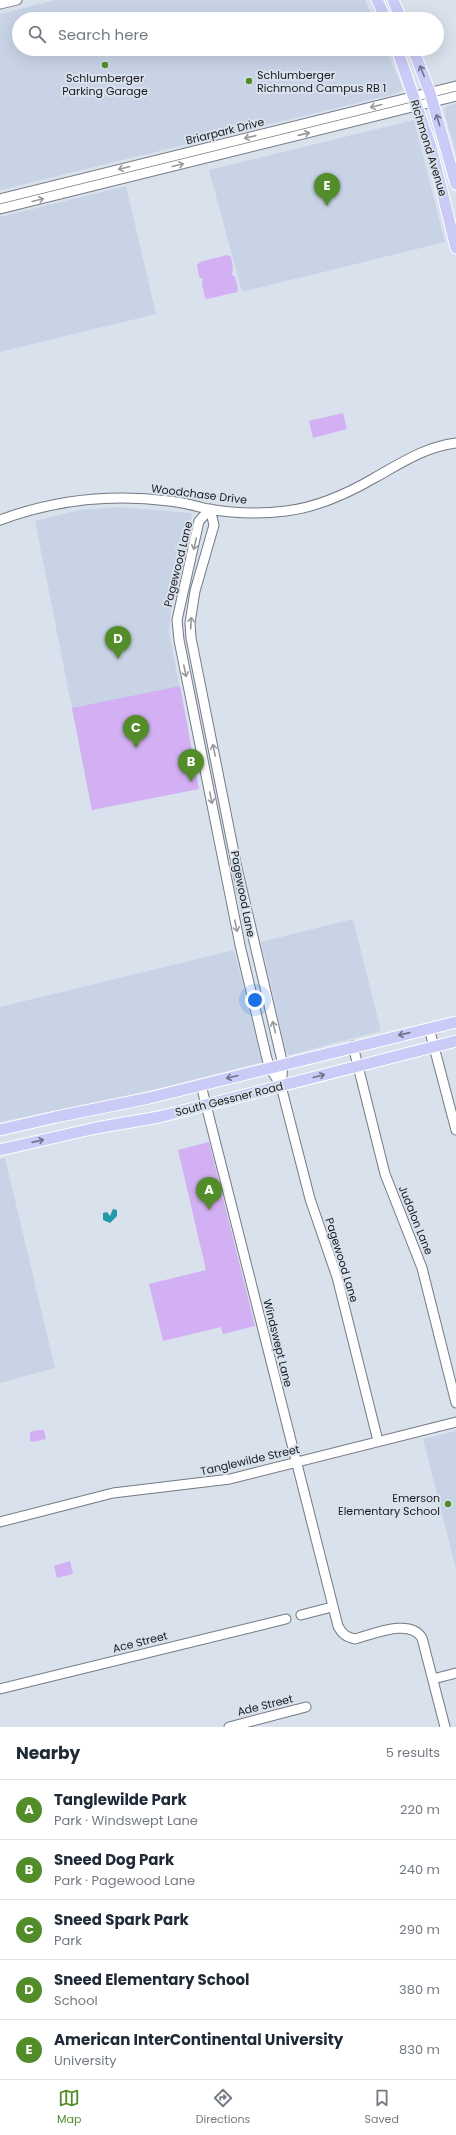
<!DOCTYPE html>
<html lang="en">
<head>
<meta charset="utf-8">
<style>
	:root { --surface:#fff; --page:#f2f2f3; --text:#1f2937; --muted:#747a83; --line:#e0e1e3; --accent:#538d2a }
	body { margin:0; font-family:Poppins,sans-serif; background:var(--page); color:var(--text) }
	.you { position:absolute; left:255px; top:1000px; width:14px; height:14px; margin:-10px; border:3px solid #fff; border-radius:50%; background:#1a73e8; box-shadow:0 0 0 6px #1a73e833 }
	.badge { display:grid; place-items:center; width:26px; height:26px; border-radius:50%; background:var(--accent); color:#fff; font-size:13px; font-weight:700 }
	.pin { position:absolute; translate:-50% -33px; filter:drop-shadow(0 1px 2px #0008) }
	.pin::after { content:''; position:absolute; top:21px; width:14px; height:12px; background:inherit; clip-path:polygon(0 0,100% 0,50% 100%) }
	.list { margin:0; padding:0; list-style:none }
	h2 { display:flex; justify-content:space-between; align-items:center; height:52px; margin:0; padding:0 16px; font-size:17px }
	h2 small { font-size:13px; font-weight:400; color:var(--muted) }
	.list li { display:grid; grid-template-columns:26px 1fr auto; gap:12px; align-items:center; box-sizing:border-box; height:60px; padding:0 16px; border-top:1px solid var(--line) }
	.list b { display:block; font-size:15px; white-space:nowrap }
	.list p { margin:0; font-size:13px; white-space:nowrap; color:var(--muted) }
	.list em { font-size:13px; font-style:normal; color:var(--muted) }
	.icon { flex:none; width:22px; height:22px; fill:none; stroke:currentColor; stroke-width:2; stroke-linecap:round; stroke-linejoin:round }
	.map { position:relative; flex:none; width:456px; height:1727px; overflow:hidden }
	.search { position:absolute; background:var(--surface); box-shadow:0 4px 16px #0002; left:12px; right:12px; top:12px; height:44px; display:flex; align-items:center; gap:10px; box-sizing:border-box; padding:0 14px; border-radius:22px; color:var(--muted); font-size:15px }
	.sheet { height:352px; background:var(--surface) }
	nav { display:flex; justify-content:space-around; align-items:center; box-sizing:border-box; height:56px; border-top:1px solid var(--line); background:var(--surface); font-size:11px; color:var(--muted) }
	nav a { display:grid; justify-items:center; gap:2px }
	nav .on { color:var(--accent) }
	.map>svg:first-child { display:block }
	.built { fill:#c8d4e6 }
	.green { fill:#d3b0f3 }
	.water { fill:#2398a9 }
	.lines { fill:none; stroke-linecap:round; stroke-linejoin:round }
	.minor-casing { stroke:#737a85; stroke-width:11 }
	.major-casing { stroke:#fff; stroke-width:13 }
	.minor { stroke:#fff; stroke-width:9 }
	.major { stroke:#cbcbf8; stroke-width:11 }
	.oneway { stroke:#72748c }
	.oneway2 { stroke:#98999b }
	.poi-dot { fill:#538d2a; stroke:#d9e1ed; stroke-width:1.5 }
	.labels { text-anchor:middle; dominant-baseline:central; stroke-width:4; stroke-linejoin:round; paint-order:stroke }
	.poi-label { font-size:11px; fill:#191c20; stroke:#d9e1ed; text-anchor:start }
	.street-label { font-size:11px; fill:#191c20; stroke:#d9e1ed }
</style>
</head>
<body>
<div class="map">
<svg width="456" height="1727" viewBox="0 0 456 1727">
	<rect width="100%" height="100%" fill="#d9e1ed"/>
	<path class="built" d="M55,0H365L373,19H19V49H386L403,89L398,93L0,190V14Z
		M456,104V153L444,110L447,106Z
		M414,120L445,242L242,292L209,170Z
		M126,186L156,314L0,352V217Z
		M119,507L191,513L192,517L172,597L169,632L199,789L92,810L35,521L79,510Z
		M353,919L381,1031L289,1055L286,1052L261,942Z
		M234,950L262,1062L157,1089L0,1122V1007Z
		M5,1158L55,1368L0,1383V1159Z
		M456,1431V1569L423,1439Z"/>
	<path class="green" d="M227,255L231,257L233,268L232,275L235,277L238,289L237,292L207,299L205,298L202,285L203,279L199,277L197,265L200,262Z
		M343,413L347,429L313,438L309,421Z
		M180,686L199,789L92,810L72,708Z
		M209,1142L255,1326L223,1334L221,1327L163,1341L149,1284L206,1270L178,1150Z
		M38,1430H44L46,1439L33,1442L30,1441V1432Z
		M70,1561L73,1574L57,1578L54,1566Z"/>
	<path class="water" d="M113,1209L117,1210V1216L110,1223L103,1220V1213L107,1212L110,1216Z"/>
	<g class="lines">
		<defs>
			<path id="minor" d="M0,4L17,0
				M0,199L456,86
				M0,209L456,96
				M210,509L199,521L177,620L179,640L240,945L267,1059L270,1068L281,1086L310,1199L337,1277L378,1441
				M210,509L214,525L195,591L190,623L191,638L237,868L283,1065L281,1086
				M0,520C54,500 113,494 169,501C182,502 195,506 208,509C232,513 262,514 286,511C318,507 349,493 376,477C403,462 425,447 456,443
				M429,1028L456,1130
				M353,1046L385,1174L422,1268L456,1403
				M201,1085L338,1626C342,1634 346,1637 355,1639C374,1634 410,1618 422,1638L445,1727
				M0,1522L113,1493L230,1479L456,1422
				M301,1615L332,1607
				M433,1679L456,1673
				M0,1689L286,1619
				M229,1727L306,1707"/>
			<path id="major" d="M377,0L386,19
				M393,0L401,19
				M397,49L431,147L456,248
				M413,49L430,93L456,184
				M0,1130L56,1117L149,1098L456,1022
				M0,1150L96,1128L159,1117L456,1041"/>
		</defs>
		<use href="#minor" class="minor-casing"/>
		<use href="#major" class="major-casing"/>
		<use href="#minor" class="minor"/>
		<use href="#major" class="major"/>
	</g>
	<defs><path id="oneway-shaft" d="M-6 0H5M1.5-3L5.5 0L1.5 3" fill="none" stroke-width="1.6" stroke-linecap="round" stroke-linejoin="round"/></defs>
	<g class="oneway">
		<use href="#oneway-shaft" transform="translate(422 71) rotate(-112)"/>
		<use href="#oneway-shaft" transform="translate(438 120) rotate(-106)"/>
		<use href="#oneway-shaft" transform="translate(404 1034) rotate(167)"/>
		<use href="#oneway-shaft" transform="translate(319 1076) rotate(-15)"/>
		<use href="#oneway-shaft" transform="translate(232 1077) rotate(166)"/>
		<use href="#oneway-shaft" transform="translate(38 1141) rotate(-13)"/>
	</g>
	<g class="oneway2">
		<use href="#oneway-shaft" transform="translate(376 106) rotate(166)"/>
		<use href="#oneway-shaft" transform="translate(304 134) rotate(-13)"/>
		<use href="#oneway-shaft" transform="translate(250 137) rotate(167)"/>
		<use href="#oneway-shaft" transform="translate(178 165) rotate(-14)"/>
		<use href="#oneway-shaft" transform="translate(124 168) rotate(166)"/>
		<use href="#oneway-shaft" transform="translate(38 200) rotate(-14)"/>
		<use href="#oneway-shaft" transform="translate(195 544) rotate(103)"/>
		<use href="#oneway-shaft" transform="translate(191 623) rotate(-87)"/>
		<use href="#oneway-shaft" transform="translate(185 671) rotate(78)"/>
		<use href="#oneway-shaft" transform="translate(214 750) rotate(-102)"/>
		<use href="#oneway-shaft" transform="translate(211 798) rotate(78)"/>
		<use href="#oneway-shaft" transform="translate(236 926) rotate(78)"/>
		<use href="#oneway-shaft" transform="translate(274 1027) rotate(-104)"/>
	</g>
	<g class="poi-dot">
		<circle cx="105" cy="65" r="4"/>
		<circle cx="249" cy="81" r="4"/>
		<circle cx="448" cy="1504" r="4"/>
	</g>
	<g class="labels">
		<g class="poi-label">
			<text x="257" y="75">Schlumberger<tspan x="257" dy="13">Richmond Campus RB 1</tspan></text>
			<text x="105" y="78" text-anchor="middle">Schlumberger<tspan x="105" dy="13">Parking Garage</tspan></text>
			<text x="440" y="1498" text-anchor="end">Emerson<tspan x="440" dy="13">Elementary School</tspan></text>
		</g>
		<g class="street-label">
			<text transform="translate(225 131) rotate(-14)">Briarpark Drive</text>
			<text transform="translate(429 148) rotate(73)">Richmond Avenue</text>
			<text transform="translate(199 494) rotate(7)">Woodchase Drive</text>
			<text transform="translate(178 564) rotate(-76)">Pagewood Lane</text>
			<text transform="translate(243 894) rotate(79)">Pagewood Lane</text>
			<text transform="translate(229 1099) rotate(-14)">South Gessner Road</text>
			<text transform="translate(416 1220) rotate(68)">Judalon Lane</text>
			<text transform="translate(342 1260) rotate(73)">Pagewood Lane</text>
			<text transform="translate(278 1343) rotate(76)">Windswept Lane</text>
			<text transform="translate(250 1460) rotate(-13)">Tanglewilde Street</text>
			<text transform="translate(140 1642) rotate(-14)">Ace Street</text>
			<text transform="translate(265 1705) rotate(-14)">Ade Street</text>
		</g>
	</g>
</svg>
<div class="you"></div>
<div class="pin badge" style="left:209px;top:1210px">A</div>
<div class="pin badge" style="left:191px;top:782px">B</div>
<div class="pin badge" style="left:136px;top:748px">C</div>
<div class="pin badge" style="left:118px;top:659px">D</div>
<div class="pin badge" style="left:327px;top:206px">E</div>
<div class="search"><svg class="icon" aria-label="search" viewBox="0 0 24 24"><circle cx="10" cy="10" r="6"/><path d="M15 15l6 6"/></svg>Search here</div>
</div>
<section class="sheet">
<h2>Nearby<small>5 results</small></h2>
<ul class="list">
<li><span class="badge">A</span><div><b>Tanglewilde Park</b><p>Park · Windswept Lane</p></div><em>220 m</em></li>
<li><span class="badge">B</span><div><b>Sneed Dog Park</b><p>Park · Pagewood Lane</p></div><em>240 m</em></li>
<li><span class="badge">C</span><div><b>Sneed Spark Park</b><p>Park</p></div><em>290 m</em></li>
<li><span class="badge">D</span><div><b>Sneed Elementary School</b><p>School</p></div><em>380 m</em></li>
<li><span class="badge">E</span><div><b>American InterContinental University</b><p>University</p></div><em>830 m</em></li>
</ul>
</section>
<nav>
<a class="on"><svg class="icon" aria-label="map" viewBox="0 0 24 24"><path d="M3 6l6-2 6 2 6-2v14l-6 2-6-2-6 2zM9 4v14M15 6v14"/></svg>Map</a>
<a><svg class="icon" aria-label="directions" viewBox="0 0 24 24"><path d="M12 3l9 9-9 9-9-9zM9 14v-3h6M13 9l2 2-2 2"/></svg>Directions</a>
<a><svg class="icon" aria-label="saved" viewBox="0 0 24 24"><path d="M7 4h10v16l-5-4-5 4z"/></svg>Saved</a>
</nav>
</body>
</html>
